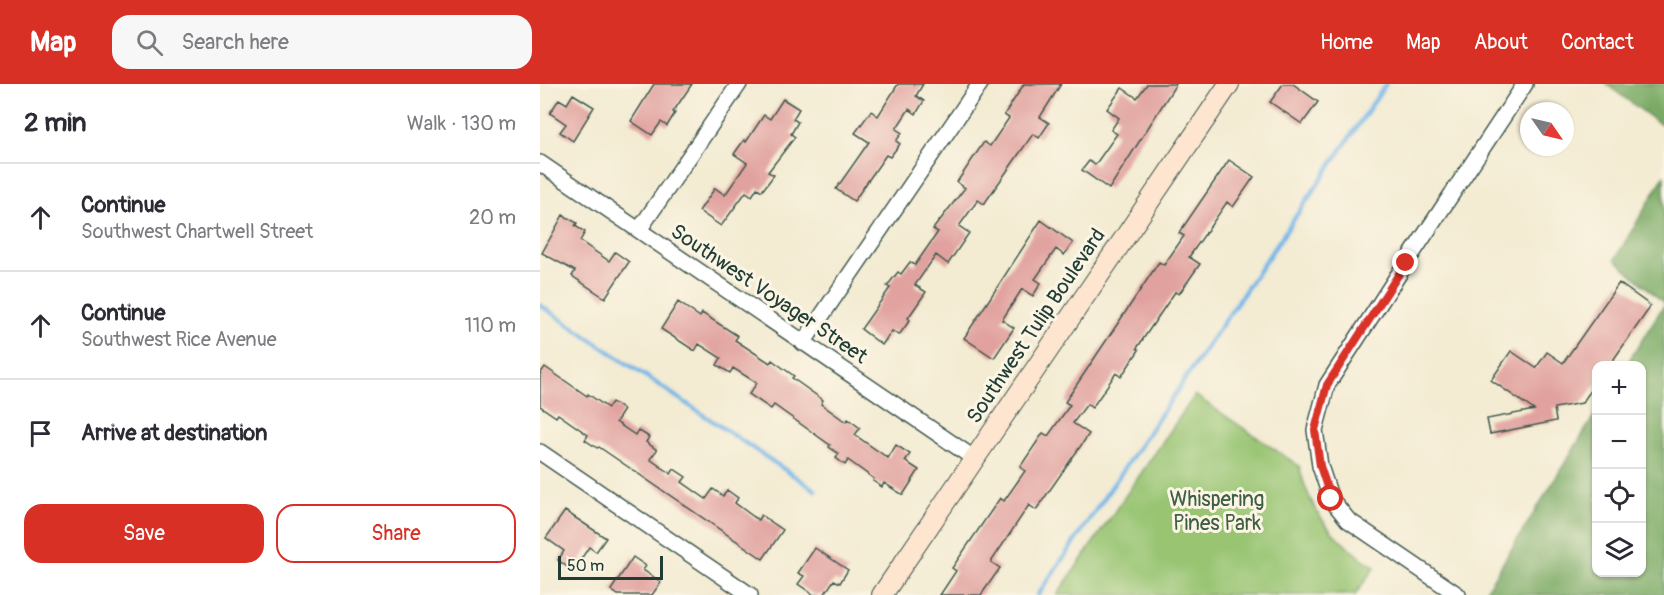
<!DOCTYPE html>
<html lang="en">
<head>
<meta charset="utf-8">
<style>
	:root { --surface:#fff; --page:#f7f7f7; --text:#2b2b33; --muted:#7c7c81; --line:#e1e1e2; --accent:#d93025 }
	body { margin:0; font-family:Pangolin,sans-serif; background:var(--page); color:var(--text) }
	.controls { position:absolute; right:18px; bottom:18px; display:grid; overflow:hidden; border-radius:12px; box-shadow:0 2px 4px #0004 }
	.controls button { width:54px; height:54px; display:grid; place-items:center; padding:0; border:0; border-bottom:2px solid var(--line); background:var(--surface); color:var(--text); font:30px sans-serif }
	.compass { position:absolute; left:980px; top:18px; width:54px; height:54px; border-radius:50%; background:var(--surface); box-shadow:0 2px 4px #0004; rotate:124deg }
	.scale { position:absolute; left:18px; bottom:15px; width:105px; box-sizing:border-box; padding-left:6px; border:3px solid #1f3d34; border-top:0; font-size:16px; line-height:21px; white-space:nowrap; color:#1f3d34; -webkit-text-stroke:4px #fcf5e5; paint-order:stroke }
	.stop { position:absolute; width:18px; height:18px; margin:-14px; border:4px solid #d93025; border-radius:50%; background:#fff }
	.stop.end { background:#d93025; border-color:#fff; box-shadow:0 2px 6px #0008 }
	.list { margin:0; padding:0; list-style:none }
	h2 { display:flex; justify-content:space-between; align-items:center; height:78px; margin:0; padding:0 24px; font-size:26px }
	h2 small { font-size:20px; font-weight:400; color:var(--muted) }
	.list li { display:grid; grid-template-columns:39px 1fr auto; gap:18px; align-items:center; box-sizing:border-box; height:108px; padding:0 24px; border-top:2px solid var(--line) }
	.list b { display:block; font-size:22px; white-space:nowrap }
	.list p { margin:0; font-size:20px; white-space:nowrap; color:var(--muted) }
	.list em { font-size:20px; font-style:normal; color:var(--muted) }
	.actions { display:flex; gap:12px; padding:18px 24px }
	.actions a { flex:1; padding:14px 0; border:2px solid var(--accent); border-radius:18px; text-align:center; font-size:21px; color:var(--accent) }
	.actions .main { background:var(--accent); color:#fff }
	.icon { flex:none; width:33px; height:33px; fill:none; stroke:currentColor; stroke-width:2; stroke-linecap:round; stroke-linejoin:round }
	.map { position:relative; flex:none; width:1124px; height:511px; overflow:hidden }
	header { display:flex; align-items:center; gap:36px; box-sizing:border-box; height:84px; padding:0 30px; background:var(--accent); color:#fff }
	header strong { font-size:28px }
	nav { display:flex; gap:33px; margin-inline-start:auto; font-size:21px }
	.search { width:420px; height:54px; background:var(--page); display:flex; align-items:center; gap:15px; box-sizing:border-box; padding:0 21px; border-radius:18px; color:var(--muted); font-size:22px }
	main { display:flex }
	aside { flex:1; background:var(--surface) }
	.map>svg:first-child { display:block }
	.green { fill:#99c573; stroke:#5c8154; stroke-width:1.5 }
	.forest { fill:#7aaa65; stroke:#4c744c; stroke-width:1.5 }
	.lines { fill:none; stroke-linecap:round; stroke-linejoin:round }
	.stream { stroke:#72b6e8; stroke-width:4.5 }
	.building { fill:#e1a29f }
	.street-casing { stroke:#3f574c; stroke-width:18 }
	.secondary-casing { stroke:#3f574c; stroke-width:22 }
	.street { stroke:#fff; stroke-width:15 }
	.secondary { stroke:#fde5d0; stroke-width:20 }
	.route { stroke:#d93025; stroke-width:8 }
	.labels { text-anchor:middle; dominant-baseline:central; stroke-width:6; stroke-linejoin:round; paint-order:stroke }
	.street-label { font-size:21px; fill:#1f3d34; stroke:#fcf5e5 }
	.park-label { font-size:21px; fill:#3e5f44; stroke:#fcf5e5 }
</style>
</head>
<body>
<header>
<strong>Map</strong>
<div class="search"><svg class="icon" aria-label="search" viewBox="0 0 24 24"><circle cx="10" cy="10" r="6"/><path d="M15 15l6 6"/></svg>Search here</div>
<nav><a>Home</a><a>Map</a><a>About</a><a>Contact</a></nav>
</header>
<main>
<aside>
<h2>2 min<small>Walk · 130 m</small></h2>
<ul class="list">
<li><svg class="icon" aria-label="ahead" viewBox="0 0 24 24"><path d="M12 20V5M6 11l6-6 6 6"/></svg><div><b>Continue</b><p>Southwest Chartwell Street</p></div><em>20 m</em></li>
<li><svg class="icon" aria-label="ahead" viewBox="0 0 24 24"><path d="M12 20V5M6 11l6-6 6 6"/></svg><div><b>Continue</b><p>Southwest Rice Avenue</p></div><em>110 m</em></li>
<li><svg class="icon" aria-label="arrive" viewBox="0 0 24 24"><path d="M6 21V4h12l-3 4 3 4H6"/></svg><div><b>Arrive at destination</b></div></li>
</ul>
<div class="actions"><a class="main">Save</a><a>Share</a></div>
</aside>
<div class="map">
<svg width="1124" height="511" viewBox="0 0 1124 511">
	<rect width="100%" height="100%" fill="#fcf5e5"/>
	<filter id="ink" filterUnits="userSpaceOnUse"><feTurbulence type="fractalNoise" baseFrequency=".0167" numOctaves="2"/><feDisplacementMap in="SourceGraphic" scale="12" xChannelSelector="R" yChannelSelector="G"/><feConvolveMatrix kernelMatrix="1 2 1 2 8 2 1 2 1" color-interpolation-filters="sRGB"/></filter>
	<filter id="wash" filterUnits="userSpaceOnUse"><feTurbulence type="fractalNoise" baseFrequency=".008" numOctaves="4" result="noise"/><feDisplacementMap in="SourceGraphic" scale="24" xChannelSelector="R" yChannelSelector="G"/><feGaussianBlur stdDeviation="1.35" result="paint"/><feColorMatrix in="noise" values="0 0 0 0 0 0 0 0 0 0 0 0 0 0 0 0 0 1.4 0 .05"/><feComposite in="paint" operator="in"/></filter>
	<g filter="url(#wash)">
		<rect width="100%" height="100%" fill="#f3ebd2"/>
		<path class="green" d="M655,311L759,382C771,431 794,456 835,483L815,511H517Z"/>
		<path class="forest" d="M1066,0H1124V43Z
			M1124,92V219L1075,175Z
			M1124,221V511H943L1056,329V488H1102V282L1086,281Z"/>
		<g class="lines">
			<path class="stream" d="M0,221L275,406
				M498,511L846,0"/>
		</g>
		<g id="blocks">
			<path class="building" d="M114,0H152L133,28L135,29L127,42L121,38L112,51L91,37Z
				M358,0H383L376,12L384,17L376,30L369,25L356,45L362,49L356,57L360,60L350,73L346,71L314,117L296,105L329,58L315,49L331,27L338,32Z
				M484,0H521L500,33L509,39L499,54L493,50L444,120L438,116L419,142L429,149L408,180L396,171L375,201L386,208L368,234L370,236L359,251L352,247L342,261L321,245L350,204L347,202L358,188L361,190L370,178L375,181L398,148L393,145L425,104L417,98L444,58L450,62L469,34L464,31Z
				M607,0H636L569,105L542,86L549,77L555,81L577,50L571,46L579,34L567,25L582,4L597,14Z
				M743,0H753L778,18L762,40L730,18Z
				M33,10L54,23L33,57L20,48L26,40L10,29L19,15L27,20Z
				M243,15L259,25L253,35L258,38L251,50L255,53L228,88L234,91L222,107L217,104L212,112L206,108L181,142L159,127L175,104L185,111L207,79L194,70L204,56L206,58L224,31L230,35Z
				M689,76L714,93L693,123L687,118L649,173L660,180L639,210L635,208L597,264L599,266L581,293L576,289L552,324L547,320L533,339L549,350L496,426L489,421L451,478L460,484L441,511H400L416,487L412,484L460,414L464,417L485,387L480,383L503,349L508,352L530,321L525,318L619,178L624,181L644,152L639,149Z
				M23,131L37,139L35,142L45,148L40,157L69,177L75,168L89,178L65,214L32,192L35,187L2,169Z
				M501,136L533,159L524,171L516,165L495,195L501,199L493,212L482,205L462,236L474,244L454,274L424,254Z
				M1079,199L1111,222L1069,282H1056V299L1042,319L1014,324L1016,337L950,350L947,335L994,326L951,296L971,267L996,284L1007,268L1023,279Z
				M138,218L160,233L162,229L198,252L195,256L230,279L232,276L254,292L252,294L283,316L281,320L306,338L308,335L320,344L315,351L348,374L356,361L370,370L365,377L379,386L363,411L344,399L342,403L333,397L334,395L308,376L305,381L296,374L299,370L289,363L290,361L234,321L231,325L209,310L217,299L193,284L190,289L177,281L181,274L159,260L155,267L121,245Z
				M5,283L47,312L48,310L68,324L72,318L84,326L76,338L95,351L98,346L109,353L106,358L117,366L110,375L131,390L134,385L146,393L142,398L166,415L173,405L183,412L187,406L198,414L195,419L218,436L221,431L243,446L223,475L59,363L57,364L45,356L48,351L18,330L16,333L0,322V290Z
				M25,427L66,454L56,468L49,463L33,487L18,476L24,467L6,454Z
				M275,464L308,486L300,499L294,496L284,511H274L258,500L264,492L258,489Z
				M93,473L106,482L103,486L121,498L112,511H78L71,506Z"/>
		</g>
	</g>
	<g filter="url(#ink)">
		<use href="#blocks" fill-opacity="0" stroke="#3f574c" stroke-width="1.5"/>
		<g class="lines">
			<defs>
				<path id="street" d="M0,79L435,375
					M99,146L199,0
					M263,259L440,0
					M0,368L210,511
					M918,511L808,436L791,415L780,382L775,346L787,301L866,179L985,0"/>
				<path id="secondary" d="M342,511L689,0"/>
			</defs>
			<use href="#street" class="street-casing"/>
			<use href="#secondary" class="secondary-casing"/>
			<use href="#street" class="street"/>
			<use href="#secondary" class="secondary"/>
		</g>
	</g>
	<g class="lines" filter="url(#ink)">
		<path class="route" d="M791,415L780,382L775,346L787,301L866,179"/>
	</g>
	<g class="labels">
		<g class="street-label">
			<text transform="translate(229 210) rotate(34)">Southwest Voyager Street</text>
			<text transform="translate(496 242) rotate(-56)">Southwest Tulip Boulevard</text>
		</g>
		<g class="park-label">
			<text x="677" y="415">Whispering<tspan x="677" dy="24">Pines Park</tspan></text>
		</g>
	</g>
</svg>
<div class="controls">
<button>+</button>
<button>−</button>
<button><svg class="icon" aria-label="locate" viewBox="0 0 24 24"><circle cx="12" cy="12" r="6"/><path d="M12 2v4M12 18v4M2 12h4M18 12h4"/></svg></button>
<button><svg class="icon" aria-label="layers" viewBox="0 0 24 24"><path d="M12 4l9 5-9 5-9-5zM3 14l9 5 9-5"/></svg></button>
</div>
<svg class="compass" viewBox="-18 -18 36 36"><path d="M0-13l5 13h-10z" fill="#e53935"/><path d="M0 13l5-13h-10z" fill="#7c7c81"/></svg>
<div class="scale">50 m</div>
<div class="stop" style="left:791px;top:415px"></div>
<div class="stop end" style="left:866px;top:179px"></div>
</div>
</main>
</body>
</html>
